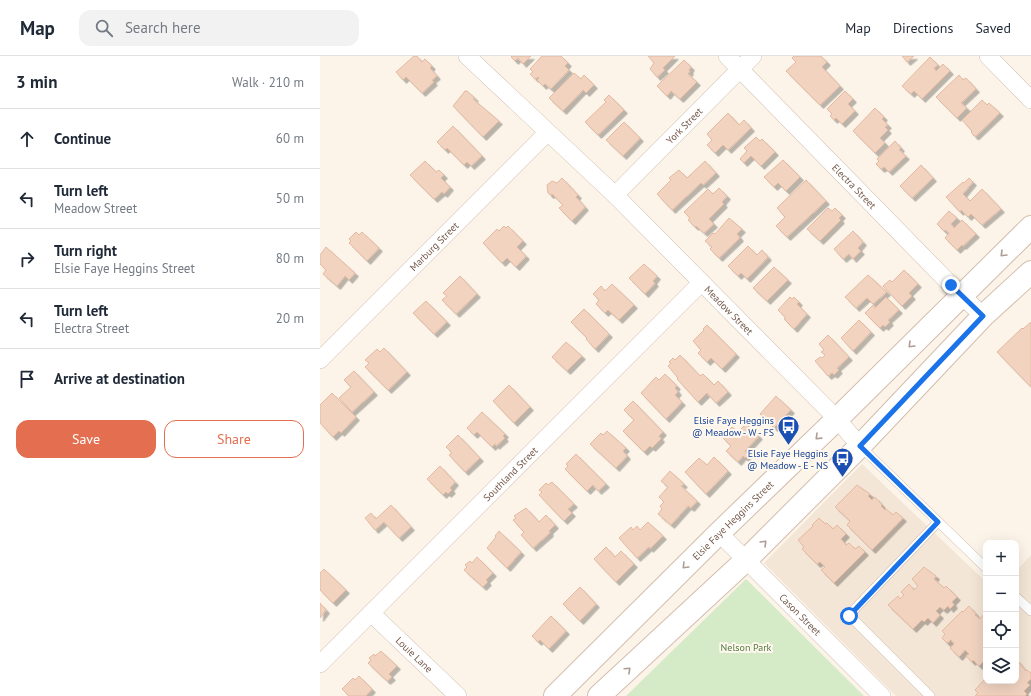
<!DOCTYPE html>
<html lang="en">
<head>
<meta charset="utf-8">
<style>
	:root { --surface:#fff; --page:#f2f2f3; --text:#1f2937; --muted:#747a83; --line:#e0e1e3; --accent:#e36f50 }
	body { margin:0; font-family:"PT Sans",sans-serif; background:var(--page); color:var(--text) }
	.controls { position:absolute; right:12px; bottom:12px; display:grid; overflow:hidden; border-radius:8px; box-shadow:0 4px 16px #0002 }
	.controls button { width:36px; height:36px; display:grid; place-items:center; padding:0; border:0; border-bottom:1px solid var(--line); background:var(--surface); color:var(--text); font:20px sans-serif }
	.stop { position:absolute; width:12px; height:12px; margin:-9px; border:3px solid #1a73e8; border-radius:50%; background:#fff }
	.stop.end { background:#1a73e8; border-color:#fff; box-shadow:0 1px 4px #0008 }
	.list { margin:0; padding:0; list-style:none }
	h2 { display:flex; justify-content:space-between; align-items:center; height:52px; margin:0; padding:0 16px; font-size:17px }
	h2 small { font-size:13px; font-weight:400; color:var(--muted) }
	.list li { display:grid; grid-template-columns:26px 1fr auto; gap:12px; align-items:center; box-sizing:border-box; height:60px; padding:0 16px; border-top:1px solid var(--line) }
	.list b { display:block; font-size:15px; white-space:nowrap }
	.list p { margin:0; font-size:13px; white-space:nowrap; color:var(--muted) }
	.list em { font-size:13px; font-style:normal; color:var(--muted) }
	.actions { display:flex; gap:8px; padding:12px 16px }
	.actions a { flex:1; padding:9px 0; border:1px solid var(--accent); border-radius:12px; text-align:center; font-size:14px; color:var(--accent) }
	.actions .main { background:var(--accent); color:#fff }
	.icon { flex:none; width:22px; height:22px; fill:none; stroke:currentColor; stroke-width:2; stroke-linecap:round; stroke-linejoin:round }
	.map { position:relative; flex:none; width:711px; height:640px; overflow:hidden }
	header { display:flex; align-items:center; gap:24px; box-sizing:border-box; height:56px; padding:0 20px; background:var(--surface); border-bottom:1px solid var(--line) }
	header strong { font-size:19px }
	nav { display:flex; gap:22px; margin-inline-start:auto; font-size:14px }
	.search { width:280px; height:36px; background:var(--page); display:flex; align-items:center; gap:10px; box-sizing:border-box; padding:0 14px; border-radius:12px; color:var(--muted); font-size:15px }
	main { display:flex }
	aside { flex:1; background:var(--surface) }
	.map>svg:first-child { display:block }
	.residential { fill:#f4e6d6 }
	.green { fill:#d5eac6 }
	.building { fill:#f1d3c0; stroke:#e4b9a0; filter:url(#shadow) }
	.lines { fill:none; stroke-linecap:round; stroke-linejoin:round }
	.lane-casing { stroke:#d0beb0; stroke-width:10 }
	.street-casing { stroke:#d0beb0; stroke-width:18 }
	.secondary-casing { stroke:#d3beae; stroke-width:24 }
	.lane { stroke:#fff; stroke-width:9 }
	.street { stroke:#fff; stroke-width:17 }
	.secondary { stroke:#fff; stroke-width:22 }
	.oneway { stroke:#ad9c94 }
	.route { stroke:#1a73e8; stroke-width:5 }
	.labels { text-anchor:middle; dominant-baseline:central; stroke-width:4; stroke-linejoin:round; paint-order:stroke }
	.street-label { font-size:10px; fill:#765a4c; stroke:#fff8ee }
	.transit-label { font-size:10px; fill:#164399; stroke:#fff8ee; text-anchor:end }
	.park-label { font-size:10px; fill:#547b43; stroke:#fff8ee }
</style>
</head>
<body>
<header>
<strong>Map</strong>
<div class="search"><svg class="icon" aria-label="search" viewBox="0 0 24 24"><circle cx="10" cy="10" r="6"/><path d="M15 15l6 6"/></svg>Search here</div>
<nav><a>Map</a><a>Directions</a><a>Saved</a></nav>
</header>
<main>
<aside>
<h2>3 min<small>Walk · 210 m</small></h2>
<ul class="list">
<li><svg class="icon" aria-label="ahead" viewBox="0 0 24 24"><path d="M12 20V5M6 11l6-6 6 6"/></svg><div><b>Continue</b></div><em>60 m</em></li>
<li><svg class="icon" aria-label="left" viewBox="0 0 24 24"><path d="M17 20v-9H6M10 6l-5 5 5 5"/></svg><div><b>Turn left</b><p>Meadow Street</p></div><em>50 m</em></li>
<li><svg class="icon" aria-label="right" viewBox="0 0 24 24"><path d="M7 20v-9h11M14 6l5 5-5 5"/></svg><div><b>Turn right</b><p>Elsie Faye Heggins Street</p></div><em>80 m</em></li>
<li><svg class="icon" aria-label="left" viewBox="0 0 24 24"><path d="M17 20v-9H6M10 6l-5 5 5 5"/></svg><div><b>Turn left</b><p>Electra Street</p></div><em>20 m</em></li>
<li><svg class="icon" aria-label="arrive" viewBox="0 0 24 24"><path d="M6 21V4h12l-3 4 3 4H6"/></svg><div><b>Arrive at destination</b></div></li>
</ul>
<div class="actions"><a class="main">Save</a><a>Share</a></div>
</aside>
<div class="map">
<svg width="711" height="640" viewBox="0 0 711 640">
	<defs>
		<filter id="shadow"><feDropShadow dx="3.5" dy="3.5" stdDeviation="0" flood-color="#0004"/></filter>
	</defs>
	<rect width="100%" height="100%" fill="#fcf4e8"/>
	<path class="residential" d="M542,408L666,526V625H696V515L711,499V640H576L444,507Z"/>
	<path class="green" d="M426,523L544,640H306Z"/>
	<path class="building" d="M94,0H97L102,6L105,3L112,10L110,12L117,20L112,24L114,26L102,37L86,21L83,24L76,16Z
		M192,0H211L203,8L198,2L195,5L191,1Z
		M222,0H241L248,7L245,10L249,14L231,33L225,28L223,30L217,24L219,22L218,21L215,23L210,18L213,16L210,13Z
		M328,0H355L343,12L345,14L337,21L330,13L334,7Z
		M474,0H501L507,6L502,11L520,30L500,49L466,15L476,6L472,2Z
		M582,0H594L587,6Z
		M610,1L618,9L614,12L616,15L623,8L630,15L602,43L594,35L591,38L582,30Z
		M364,4L371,11L369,14L370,15L368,18L377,26L360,43L351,35L347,40L337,30Z
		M254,17L261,23L264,19L274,29L266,37L263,34L243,55L229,42Z
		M639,19L643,24L646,22L656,33L641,47L647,52L637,62L616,41Z
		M145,35H147L155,42L153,43L179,65L163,81L133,50Z
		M525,35L533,43L528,48L535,55L522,68L516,62L514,64L510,60L512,58L507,53Z
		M289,39L304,54L278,79L265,66L286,46L284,44Z
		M662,44L667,49L669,47L680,57L656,80H654L651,76L652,75L642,64Z
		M555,52L564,61L562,63L568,69L565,71L568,74L560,82L565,87L555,97L533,75Z
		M408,57L419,69L424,64L431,72L408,94L403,89L395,97L387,89L392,84L387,78Z
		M304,66L320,82L303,100L286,84Z
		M133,70L162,100L151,110L147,106L144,109L127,92L125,94L117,86Z
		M436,81L440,85L442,83L455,96L441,110L431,100L424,107L420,103L427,95L424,92Z
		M575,85L581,92L579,94L586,100L569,116L564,111L561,113L556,108L559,105L557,103Z
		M463,104L480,121L466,135L458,127L454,131L444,121Z
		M105,105L116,116L119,114L124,119L121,122L130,131L124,138L122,136L114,143L90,119Z
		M385,105L396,117L383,129L381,127L352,154L337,138L351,124L349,122L359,114L367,122Z
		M601,109L613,122L592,142L580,130Z
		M242,122L258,139L256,141L265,151L252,165L239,152L243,149L232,138L230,139L228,137L227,129L232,125L237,127Z
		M649,122L653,126L643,138L650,145L662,133L681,153L662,169L651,158L648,161L641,154L640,156L626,141L643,126L644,127Z
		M486,124L506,145L467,181L456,170L465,161L457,152Z
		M399,132L407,140L402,146L404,148L389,163L394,168L384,177L376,170L375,171L368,164L370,162L364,156L388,133L393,138Z
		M508,152L512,155L515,152L522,159L519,162L521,164L500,185L487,173Z
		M629,155L637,162L631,168L634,172L642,164L656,178L643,190L642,189L637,194L625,182L629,177L625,174L624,175L617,168Z
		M409,162L422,173L417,178L420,182L399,202L390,193L392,191L385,185L393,177L395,178Z
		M184,170L186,172L188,170L203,185L197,191L206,200L196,211L187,202L182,207L163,187L177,173L179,175Z
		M533,175L543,186L538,192L541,195L533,203L529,198L523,203L514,193Z
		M36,176L39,179L42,176L59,192L47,205L29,187L31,185L29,183Z
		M428,190L437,199L442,194L448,201L427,223L421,217L418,220L408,210Z
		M6,191L35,217L29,224L25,220L17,230L3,218L6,214L0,208V199Z
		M324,208L337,220L333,225L335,227L325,238L309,222Z
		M454,211L468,224L447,245L433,232Z
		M584,214L598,228L589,237L592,240L582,250L563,230L570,224L572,226Z
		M548,219L567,236L553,248L547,242L536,252L525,241Z
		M140,220L157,238L136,258L122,244L127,240L123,237Z
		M292,228L314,249L299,264L288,254L285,257L276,248L279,244L273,238L281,230L285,235Z
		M470,241L472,243L474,241L479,246L477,248L487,258L474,273L464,263L466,262L458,254Z
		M566,241L579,254L568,264L570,266L565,271L563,269L560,272L545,257L553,249L555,252Z
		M106,245L127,266L114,278L93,257Z
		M264,253L289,278L275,293L266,283L267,282L251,266Z
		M539,264L551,276L533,295L521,282Z
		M711,266V331L677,296L702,272L703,273Z
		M387,269L416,298L402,313L391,302L387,306L378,297L381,294L373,285L384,274L383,273Z
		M508,279L529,301L517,312L519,314L514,319L512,317L508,320L495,305L500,301L502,302L505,299L501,296L504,294L499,288Z
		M246,286L262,300L247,315L232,301Z
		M64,292L87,316L68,334L45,311L49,307L45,304L57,293L60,296Z
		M360,299L380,320L383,318L394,329L398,325L408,336L396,347L387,337L378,346L357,323L358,322L348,310L351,307L349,306L353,302L355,304Z
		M34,315L54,336L32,356L19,342L31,331L24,324Z
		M345,318L357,330L355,332L358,336L355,339L362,346L346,363L321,337L336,321L339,324Z
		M189,329L210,351L194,367L173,345Z
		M12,337L36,361L21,377L19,375L13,381L0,367V349Z
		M456,340L471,354L465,360L468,363L465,366L462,364L454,372L440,358Z
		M313,345L343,376L339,380L341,383L332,392L330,390L324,396L303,375L314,364L304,354Z
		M162,356L185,378L183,380L185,382L176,390L175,388L172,391L157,376L154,379L147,372Z
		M426,368L439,380L425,395L428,399L425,402L423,400L418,406L406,395L411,390L402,381L412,371L418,376Z
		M287,375L306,392L303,395L307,400L296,412L270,388L281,377L283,379Z
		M138,379L160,402L145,416L129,399L132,397L126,391Z
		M256,398L286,428L278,435L273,429L267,435L245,413L248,410L246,408Z
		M394,401L408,415L386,438L365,416L379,402L387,409Z
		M120,410L135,426L130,432L132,434L128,438L126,436L123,439L107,423Z
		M350,415L364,428L361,430L377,445L371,452L368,450L351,469L338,458L342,453L340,450L344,446L339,441L348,431L341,425Z
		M232,426L254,448L248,453L252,457L244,465L219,439L222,436L219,434L226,427L228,429Z
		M537,429L550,438L548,440L552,444L555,441L562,449L561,450L565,454L566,453L573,459L576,456L583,462L552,494L527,469L530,465L515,451Z
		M71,449L91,471L79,482L64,466L55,474L45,462L51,457L56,463Z
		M206,452L219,466L226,459L235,469L229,475L230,477L213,492L201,479L204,476L193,464L196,462L194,460Z
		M499,462L505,468L507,467L513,473L517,469L526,478L521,483L526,489L529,487L535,493L539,490L545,496L514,527L501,514L505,511L500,506L497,508L482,493L484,491L478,484L493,470L492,469Z
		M328,466L343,480L330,493L329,491L317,502L299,482L311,471L313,474L317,470L320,474Z
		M179,475L201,496L187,512L167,492L176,481L175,480Z
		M286,491L295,501L301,495L314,508L296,526L274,503Z
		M157,501L173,517L166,524L168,526L163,531L144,514L147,511L145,509L150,505L152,507Z
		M604,511L616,520L614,523L624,532L626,530L637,541L632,546L634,549L630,553L628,550L624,554L620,551L616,555L620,559L613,567L608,562L604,566L602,564L593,573L568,549L578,540L580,543L584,539L581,536L589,528L594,534L598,530L592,523Z
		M4,513L26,534L13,547L0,534V517Z
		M260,531L276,548L260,565L243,548Z
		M0,547L6,554L0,562Z
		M649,550L656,558L655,559L660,563L664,558L666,560V603L659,610L653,604L652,606L646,600L649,598L645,594L639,601L630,592L634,588L631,584L627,587L622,582L625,578L622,575L642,555L643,556Z
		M231,560L246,575L229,593L220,584L218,586L212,580Z
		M61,595L77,610L69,618L72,621L67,625L48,607L51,604L49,602L54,598L55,600Z
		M696,603L706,615L707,614L711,617V623L707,627L710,629L704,635L707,638L705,640H655L658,637L655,634L664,624L666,625H696Z
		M39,620L52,633L46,640H29L22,633L33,622L35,624Z"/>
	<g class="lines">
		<defs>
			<path id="lane" d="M540,390L666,512
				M696,541L711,555
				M610,640L529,559L618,466"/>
			<g id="street">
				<path id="s1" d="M147,0L295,139L517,363L540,390"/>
				<path id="s2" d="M407,0L631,229L663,260"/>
				<path d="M668,0L711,44"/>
				<path id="s3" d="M295,139L433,0"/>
				<path id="s4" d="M0,304L227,77"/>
				<path id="s5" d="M399,477L562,640"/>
				<path id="s6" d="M51,557L138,640"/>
				<path id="s7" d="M0,608L381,227"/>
			</g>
			<g id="secondary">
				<path id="s8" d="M235,640L399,477L517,363L711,171"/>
				<path d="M279,640L426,504L540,390L663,260L711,216"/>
			</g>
		</defs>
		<use href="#lane" class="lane-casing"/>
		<use href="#street" class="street-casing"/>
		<use href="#secondary" class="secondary-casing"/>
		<use href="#lane" class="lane"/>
		<use href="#street" class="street"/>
		<use href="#secondary" class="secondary"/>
	</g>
	<defs><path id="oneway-chevron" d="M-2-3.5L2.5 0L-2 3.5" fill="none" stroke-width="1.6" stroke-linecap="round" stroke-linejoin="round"/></defs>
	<g class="oneway">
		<use href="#oneway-chevron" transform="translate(683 198) rotate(135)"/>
		<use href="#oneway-chevron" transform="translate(591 289) rotate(135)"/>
		<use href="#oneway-chevron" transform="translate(498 381) rotate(136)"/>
		<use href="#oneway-chevron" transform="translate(444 487) rotate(-45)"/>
		<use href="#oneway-chevron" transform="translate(365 510) rotate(135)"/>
		<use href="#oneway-chevron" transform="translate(308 614) rotate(-43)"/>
	</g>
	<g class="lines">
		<path class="route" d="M529,560L618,466L540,390L663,260L631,229"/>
	</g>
	<defs>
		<symbol id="bus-pin" viewBox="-11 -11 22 30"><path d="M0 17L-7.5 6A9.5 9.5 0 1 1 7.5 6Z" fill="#1a4fb4" stroke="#fff8ee"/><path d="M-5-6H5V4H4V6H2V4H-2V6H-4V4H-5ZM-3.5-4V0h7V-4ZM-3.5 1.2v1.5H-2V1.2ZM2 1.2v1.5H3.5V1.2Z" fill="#fff"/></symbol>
	</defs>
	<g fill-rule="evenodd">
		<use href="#bus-pin" x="456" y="358" width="25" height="34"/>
		<use href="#bus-pin" x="510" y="390" width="25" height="34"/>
	</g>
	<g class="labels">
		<g class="street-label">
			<text stroke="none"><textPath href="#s3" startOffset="98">York Street</textPath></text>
			<text stroke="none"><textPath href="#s2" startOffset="182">Electra Street</textPath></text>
			<text stroke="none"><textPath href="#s4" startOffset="161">Marburg Street</textPath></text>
			<text stroke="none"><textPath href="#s1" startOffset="365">Meadow Street</textPath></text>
			<text stroke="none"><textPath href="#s7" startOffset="269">Southland Street</textPath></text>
			<text stroke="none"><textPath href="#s8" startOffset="250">Elsie Faye Heggins Street</textPath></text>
			<text stroke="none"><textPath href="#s5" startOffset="115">Cason Street</textPath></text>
			<text stroke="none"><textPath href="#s6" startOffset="60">Louie Lane</textPath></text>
		</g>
		<g class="transit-label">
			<text x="454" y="364">Elsie Faye Heggins<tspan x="454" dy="12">@ Meadow - W - FS</tspan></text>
			<text x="508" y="397">Elsie Faye Heggins<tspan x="508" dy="12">@ Meadow - E - NS</tspan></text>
		</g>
		<g class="park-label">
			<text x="426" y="591">Nelson Park</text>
		</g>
	</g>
</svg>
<div class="controls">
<button>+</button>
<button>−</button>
<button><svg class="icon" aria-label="locate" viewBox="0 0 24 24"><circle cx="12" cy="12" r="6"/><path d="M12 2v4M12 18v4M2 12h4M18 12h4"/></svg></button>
<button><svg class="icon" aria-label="layers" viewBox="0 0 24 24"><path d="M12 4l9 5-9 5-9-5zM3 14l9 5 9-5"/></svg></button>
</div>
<div class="stop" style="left:529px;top:560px"></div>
<div class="stop end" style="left:631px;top:229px"></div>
</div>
</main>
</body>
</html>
